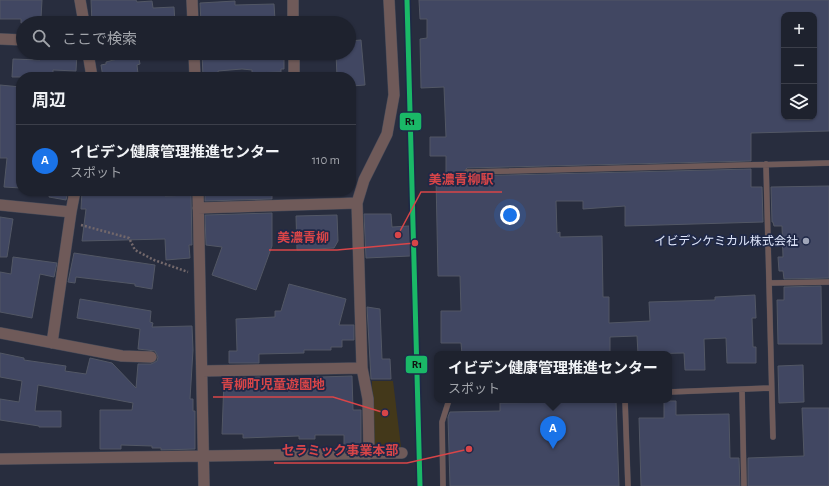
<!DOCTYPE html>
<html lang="ja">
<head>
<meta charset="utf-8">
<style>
	:root { --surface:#1e222e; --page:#262a36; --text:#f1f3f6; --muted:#a1a4aa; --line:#3c3f4a; --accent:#1a73e8 }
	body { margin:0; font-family:"Alegreya Sans","Noto Sans JP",sans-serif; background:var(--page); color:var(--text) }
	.controls { position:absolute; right:12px; top:12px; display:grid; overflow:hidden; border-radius:8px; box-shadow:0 1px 3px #0004 }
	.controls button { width:36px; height:36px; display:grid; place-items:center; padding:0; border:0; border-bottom:1px solid var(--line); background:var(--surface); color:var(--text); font:20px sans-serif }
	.you { position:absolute; left:510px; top:215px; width:14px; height:14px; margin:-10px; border:3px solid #fff; border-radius:50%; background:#1a73e8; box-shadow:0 0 0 6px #1a73e833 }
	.badge { display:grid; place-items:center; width:26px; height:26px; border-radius:50%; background:var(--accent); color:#fff; font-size:13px; font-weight:700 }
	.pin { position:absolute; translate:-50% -33px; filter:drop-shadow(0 1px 2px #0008) }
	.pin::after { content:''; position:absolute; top:21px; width:14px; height:12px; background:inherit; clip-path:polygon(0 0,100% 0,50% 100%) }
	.popup { position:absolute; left:434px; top:351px; width:238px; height:52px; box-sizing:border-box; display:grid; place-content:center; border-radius:8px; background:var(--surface); filter:drop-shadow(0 1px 3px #0005); font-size:13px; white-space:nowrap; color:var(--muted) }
	.popup b { font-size:15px; color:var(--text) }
	.popup::after { content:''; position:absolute; left:50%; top:100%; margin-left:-8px; border:8px solid transparent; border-top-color:var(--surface) }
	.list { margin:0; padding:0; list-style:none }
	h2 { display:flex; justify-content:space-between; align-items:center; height:52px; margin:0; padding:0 16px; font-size:17px }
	h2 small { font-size:13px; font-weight:400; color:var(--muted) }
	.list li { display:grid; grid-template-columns:26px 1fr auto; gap:12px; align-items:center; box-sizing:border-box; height:72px; padding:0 16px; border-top:1px solid var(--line) }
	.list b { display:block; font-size:15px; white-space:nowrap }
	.list p { margin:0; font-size:13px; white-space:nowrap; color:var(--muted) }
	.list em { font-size:13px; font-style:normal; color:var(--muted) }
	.icon { flex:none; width:22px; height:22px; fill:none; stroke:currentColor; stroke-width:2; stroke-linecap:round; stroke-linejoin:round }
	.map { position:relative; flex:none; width:829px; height:486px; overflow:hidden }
	.search { position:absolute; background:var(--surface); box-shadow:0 1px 3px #0004; left:16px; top:16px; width:340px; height:44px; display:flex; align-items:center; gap:10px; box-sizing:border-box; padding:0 14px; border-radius:22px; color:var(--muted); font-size:15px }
	.panel { position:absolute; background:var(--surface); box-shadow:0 1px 3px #0004; left:16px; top:72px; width:340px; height:124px; border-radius:16px }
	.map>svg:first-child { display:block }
	.green { fill:#43381a }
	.building { fill:#414762; stroke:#525765; fill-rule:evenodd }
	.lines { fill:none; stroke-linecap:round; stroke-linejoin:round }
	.lane-casing { stroke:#434857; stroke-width:6 }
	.street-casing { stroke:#434857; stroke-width:12 }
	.path { stroke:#73686b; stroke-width:2.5; stroke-dasharray:2 2; stroke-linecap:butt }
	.lane { stroke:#6f5a59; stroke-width:5.5 }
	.street { stroke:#6f5a59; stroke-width:11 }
	.rail-1-casing { stroke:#1f2847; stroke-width:8 }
	.rail-1 { stroke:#1ab867; stroke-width:5 }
	.poi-dot { fill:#a0a6b9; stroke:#1f2847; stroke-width:1.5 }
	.labels { text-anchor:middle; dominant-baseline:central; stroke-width:3.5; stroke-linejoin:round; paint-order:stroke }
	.poi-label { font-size:12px; fill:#e0e7fb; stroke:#1f2847; text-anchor:end }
	.leader { fill:none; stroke:#d84548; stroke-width:1.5 }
	.callout-dot { fill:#d84548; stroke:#1f2847; stroke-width:1.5 }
	.callout-label { font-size:13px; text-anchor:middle; font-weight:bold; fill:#d84548; stroke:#1f2847; stroke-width:3.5; stroke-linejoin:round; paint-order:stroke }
	.line-badge { stroke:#1f2847; stroke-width:1.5 }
	.pale-badge-label { font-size:11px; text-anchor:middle; font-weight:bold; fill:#111 }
</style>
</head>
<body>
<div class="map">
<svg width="829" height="486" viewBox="0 0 829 486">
	<rect width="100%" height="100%" fill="#282d3e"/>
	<path class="green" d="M372,381H393L401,447L373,444Z"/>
	<path class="building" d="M0,0H42L41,18H32V23H21V19H0Z
		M91,0H136L137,2L152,1L153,8L174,7L175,23H92Z
		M419,0H829V131L751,133V161L467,168L463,172L467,176L751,169V187H762L763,222L625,226V206L583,209V201H556L557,233L560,232V237L602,236L603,297H609V323L650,321L649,302L715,300V297L755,295L756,318H752L753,347H756V363H727L726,338L704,339L705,370H685L684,353L638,354L637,336L610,337V354H462L461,343H441V311H461L460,276H438L436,178H446V156H430V137H446L444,87L421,88L420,39L427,38V19H420ZM784,15H814V117H784Z
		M235,1V5L274,4L275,20L201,23L200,3Z
		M361,40L365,85L351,86V77H337L336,53H349V41Z
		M45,53H77L76,71L53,70V77H12L13,59L40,60V58H44Z
		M125,53H138L140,64L137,65L138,74L131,75V77H103L101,65L106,64V62L125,57Z
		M202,53H284V69H281V72L252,73V70L242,69L218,71L219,77H203Z
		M0,85L21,87V188L4,187L7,158H0Z
		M829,186V278L784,279L783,271H779L778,257H783L782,226H774L773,222H772L771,187Z
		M50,191H68L66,200L49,197Z
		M82,191H165V196L191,195L192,245H189L190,258L166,260L165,239L82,241L86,209H81Z
		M205,191H272V199L205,201Z
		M272,213V246L256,290L212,275L222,247L206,245L205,215Z
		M364,214H391L392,227L409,226L410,256L366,258Z
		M337,215L338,241L334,248L297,250L296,216Z
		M0,217L13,219L7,257H0Z
		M74,253L155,265L152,289L135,286V284L76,277L75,283L68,282Z
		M13,257L57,263L54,277L40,274L32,318L0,312V272L11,274Z
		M289,284L346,299L339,325H354V340H342V347H331V350H304V353L259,354V363H229V351H237L236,319L275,317V311H281Z
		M821,286L822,344H778L777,300H784V287Z
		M80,299L151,311L150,322L153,323L152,327L192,326L193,350L190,399H193V411H195V449L161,450V448H152V446L121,445V449H100V410H132L133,403L38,385L35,411H61V427H39V426L0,420V399L19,402L22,381L0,377V353L24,358V360L66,366L65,371L86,374L90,358L112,363L136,388L138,364H151L157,361L158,357L155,351L138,349L140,329L77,318Z
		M367,307L380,309L382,359H390L391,379H371Z
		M803,365L804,402L779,403L778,366Z
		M352,376L353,410H361V446H344V435H315V439H299V436L243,438V434H222L224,379L259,377L264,378L265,381L288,380V378Z
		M616,401L619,486H450L448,417L450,412L500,411V403Z
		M664,401H676V415L729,414L730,458H739L740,486H641L639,418H664Z
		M802,408H829V486H748V458L804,456Z"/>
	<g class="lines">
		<defs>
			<path id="lane" d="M766,164L773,437
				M467,172L829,163
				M769,283L829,282
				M742,390L744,486
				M669,392L771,388
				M625,400L628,486
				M443,486L442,422L449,400"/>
			<path id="street" d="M80,0L84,23
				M192,0L193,23
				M293,0V23
				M0,39L23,40
				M88,53L92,77
				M194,53L195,77
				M294,77V53
				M198,191L204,486
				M0,205L71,212L75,191
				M198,208L357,203
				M0,333L122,356L151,357
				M52,343L71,212
				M202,371L362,368
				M369,454L368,399L362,368L357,203L364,180L387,134L394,95L389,0
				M0,459L402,453"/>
		</defs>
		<use href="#lane" class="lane-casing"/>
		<use href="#street" class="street-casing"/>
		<path class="path" d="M81,225L129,238L135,250L154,260L188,272"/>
		<use href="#lane" class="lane"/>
		<use href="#street" class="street"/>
		<defs>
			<path id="rail-1" d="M407,0L420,486"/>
		</defs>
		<use href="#rail-1" class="rail-1-casing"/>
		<use href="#rail-1" class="rail-1"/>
	</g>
	<circle class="poi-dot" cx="806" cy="241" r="4"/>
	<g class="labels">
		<g class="poi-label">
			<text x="798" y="241">イビデンケミカル株式会社</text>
		</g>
	</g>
	<path class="leader" d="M398 235L421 192H502M415 243L337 250H269M385 413L333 397H213M469 449L407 463H274"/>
	<g class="callout-dot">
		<circle cx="398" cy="235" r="4"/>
		<circle cx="415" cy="243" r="4"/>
		<circle cx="385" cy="413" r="4"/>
		<circle cx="469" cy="449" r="4"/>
	</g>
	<g class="callout-label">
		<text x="461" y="184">美濃青柳駅</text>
		<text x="303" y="242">美濃青柳</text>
		<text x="273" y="389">青柳町児童遊園地</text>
		<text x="340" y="455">セラミック事業本部</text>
	</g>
	<g class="line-badge">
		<rect x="399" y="112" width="23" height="19" rx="4" fill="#1ab867"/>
		<rect x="405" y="355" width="23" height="19" rx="4" fill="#1ab867"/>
	</g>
	<g class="pale-badge-label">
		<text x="410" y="125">R1</text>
		<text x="417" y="368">R1</text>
	</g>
</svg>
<div class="controls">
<button>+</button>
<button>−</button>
<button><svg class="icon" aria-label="layers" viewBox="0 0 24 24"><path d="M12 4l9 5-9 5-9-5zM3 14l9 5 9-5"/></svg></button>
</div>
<div class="you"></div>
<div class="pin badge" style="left:553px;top:449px">A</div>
<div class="popup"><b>イビデン健康管理推進センター</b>スポット</div>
<div class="search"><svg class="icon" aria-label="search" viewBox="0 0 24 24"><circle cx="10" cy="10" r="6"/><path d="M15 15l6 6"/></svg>ここで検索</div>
<section class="panel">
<h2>周辺<small></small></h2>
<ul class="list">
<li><span class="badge">A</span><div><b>イビデン健康管理推進センター</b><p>スポット</p></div><em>110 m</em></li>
</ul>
</section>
</div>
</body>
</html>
